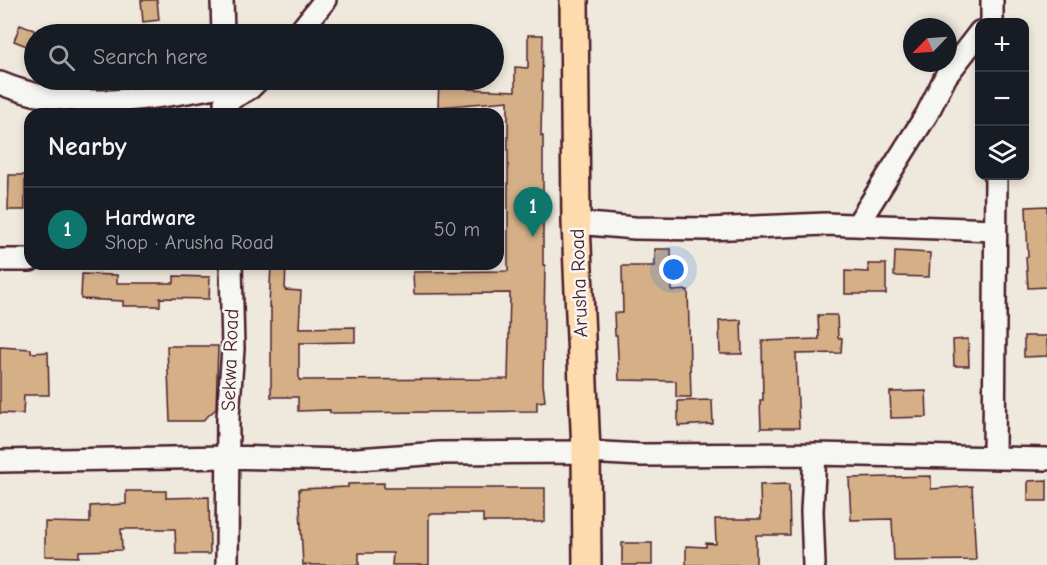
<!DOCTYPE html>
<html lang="en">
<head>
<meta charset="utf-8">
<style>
	:root { --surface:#171b24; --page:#20242c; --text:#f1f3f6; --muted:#9ea1a6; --line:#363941; --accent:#0f766e }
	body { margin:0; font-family:"Comic Neue",sans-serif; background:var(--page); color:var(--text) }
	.controls { position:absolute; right:18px; top:18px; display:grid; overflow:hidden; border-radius:12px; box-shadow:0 3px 9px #0003 }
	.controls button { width:54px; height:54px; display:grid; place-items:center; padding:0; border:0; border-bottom:2px solid var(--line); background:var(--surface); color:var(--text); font:30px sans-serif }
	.compass { position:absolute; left:903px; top:18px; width:54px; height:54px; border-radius:50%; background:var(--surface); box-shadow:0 3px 9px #0003; rotate:245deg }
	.you { position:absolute; left:674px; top:270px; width:21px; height:21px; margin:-15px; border:4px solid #fff; border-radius:50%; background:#1a73e8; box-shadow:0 0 0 9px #1a73e833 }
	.badge { display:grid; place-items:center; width:39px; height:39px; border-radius:50%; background:var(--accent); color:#fff; font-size:20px; font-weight:700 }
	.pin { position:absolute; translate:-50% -50px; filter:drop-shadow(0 2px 3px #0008) }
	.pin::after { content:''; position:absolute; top:32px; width:21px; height:18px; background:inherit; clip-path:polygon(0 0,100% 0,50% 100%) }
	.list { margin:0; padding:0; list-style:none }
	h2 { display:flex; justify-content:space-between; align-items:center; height:78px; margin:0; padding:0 24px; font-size:26px }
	h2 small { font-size:20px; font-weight:400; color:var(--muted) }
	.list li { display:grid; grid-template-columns:39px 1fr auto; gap:18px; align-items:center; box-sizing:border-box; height:84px; padding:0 24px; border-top:2px solid var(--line) }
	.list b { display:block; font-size:22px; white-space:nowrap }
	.list p { margin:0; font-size:20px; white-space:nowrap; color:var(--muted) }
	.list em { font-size:20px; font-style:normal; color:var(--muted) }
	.icon { flex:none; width:33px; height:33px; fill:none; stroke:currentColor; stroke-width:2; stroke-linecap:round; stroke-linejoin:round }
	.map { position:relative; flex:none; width:1047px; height:565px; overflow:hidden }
	.search { position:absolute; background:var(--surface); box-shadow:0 3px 9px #0003; left:24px; top:24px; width:480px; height:66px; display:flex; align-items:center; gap:15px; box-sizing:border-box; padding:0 21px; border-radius:33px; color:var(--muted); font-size:22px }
	.panel { position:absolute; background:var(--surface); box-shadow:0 3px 9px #0003; left:24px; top:108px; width:480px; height:162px; border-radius:18px }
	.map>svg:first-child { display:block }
	.building { fill:#d5b087; stroke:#4a1f2b; stroke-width:1.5 }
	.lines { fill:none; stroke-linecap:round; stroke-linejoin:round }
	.minor-casing { stroke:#4a1f2b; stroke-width:26 }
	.major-casing { stroke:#4a1f2b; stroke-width:32 }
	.minor { stroke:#f6f6f2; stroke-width:21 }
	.major { stroke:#fedbac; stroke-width:27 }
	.labels { text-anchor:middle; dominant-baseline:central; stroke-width:5; stroke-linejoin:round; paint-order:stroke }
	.street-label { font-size:20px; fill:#4a1f2b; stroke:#f6f6f2 }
</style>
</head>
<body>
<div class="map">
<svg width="1047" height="565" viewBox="0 0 1047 565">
	<rect width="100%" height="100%" fill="#efe8dd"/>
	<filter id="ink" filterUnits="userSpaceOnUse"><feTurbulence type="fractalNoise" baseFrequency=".0167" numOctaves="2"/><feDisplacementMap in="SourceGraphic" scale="12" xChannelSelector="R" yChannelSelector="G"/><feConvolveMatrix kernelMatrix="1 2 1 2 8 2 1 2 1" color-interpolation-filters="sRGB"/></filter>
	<g filter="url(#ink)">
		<path class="building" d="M141,0H157L159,20L143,22Z
			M20,25L34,30V49L14,41Z
			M528,35H543L541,136H543V265H545L543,384L545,401L537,402V411L330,413V410L298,411V397H271V307H269L271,264H286L285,290L301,291L299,328L355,327V342L299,343V380L508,379L510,293L414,294L413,272L508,271V101L438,107L439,80H468V89L515,91V67L528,68Z
			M9,175H25V210H8Z
			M1047,206V287L1028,288L1026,257H1028L1026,207Z
			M655,249H671L672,291L688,290L691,397H676V381L619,380L617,335H615L614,313H623L622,266H655Z
			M895,251L930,253L929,277L894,276Z
			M868,264H886V294H845V271L869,272Z
			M82,274L117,275V283H174V276L210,277L209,299L160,298V306H123V301L81,299Z
			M818,315H837L838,338H842L841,353L796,354L799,428H761L760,400H763L762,341L819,339Z
			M741,320L742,354H720L719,321Z
			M1024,336H1047V356L1024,357Z
			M968,339L969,366H954L953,340Z
			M167,346H218L216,409L202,421H170Z
			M0,347L31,349V353L48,352L49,395H24L23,414L0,413Z
			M926,391L927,417L891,418L890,392Z
			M712,400L713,424L678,426V401Z
			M931,476V489L972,486L976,560L894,561L892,519L851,520L849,478Z
			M1047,480V501H1028V481Z
			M384,483V488H545V522H483V514H429V565H392L393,553H359V565H303L299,489L348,487V484Z
			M789,484L790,535H756V565H686V546L706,547V543L716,544L715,519H761L760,485Z
			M126,491H166V498L209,497L210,554H176L175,529H121L122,550L79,551V557L45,556V522L90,523V506L126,504Z
			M622,543H652V565H622Z"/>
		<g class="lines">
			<defs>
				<path id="minor" d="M222,0L223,34
					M992,22V0
					M298,34L325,0
					M0,83C71,113 151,100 225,85
					M225,102L250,88L258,80
					M576,223L635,228L708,229L825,224L995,230
					M857,225L927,114L946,76L980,32
					M0,260H30
					M994,458L996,176
					M0,461L228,457L344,460L439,453L586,452L641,455L815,454L1047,459
					M227,565L228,417L233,349L231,264
					M814,565L812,511L815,454"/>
				<path id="major" d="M574,0L576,223L586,452L587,565"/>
			</defs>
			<use href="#minor" class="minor-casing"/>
			<use href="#major" class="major-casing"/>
			<use href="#minor" class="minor"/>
			<use href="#major" class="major"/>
		</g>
	</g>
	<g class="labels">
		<g class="street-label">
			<text transform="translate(579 283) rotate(-92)">Arusha Road</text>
			<text transform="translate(230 360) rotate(-88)">Sekwa Road</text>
		</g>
	</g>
</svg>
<div class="controls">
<button>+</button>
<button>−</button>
<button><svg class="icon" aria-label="layers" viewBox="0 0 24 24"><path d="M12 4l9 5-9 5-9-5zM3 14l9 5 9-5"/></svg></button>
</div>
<svg class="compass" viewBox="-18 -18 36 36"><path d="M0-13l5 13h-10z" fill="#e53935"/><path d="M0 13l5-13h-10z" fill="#9ea1a6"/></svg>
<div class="you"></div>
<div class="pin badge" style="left:533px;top:237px">1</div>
<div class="search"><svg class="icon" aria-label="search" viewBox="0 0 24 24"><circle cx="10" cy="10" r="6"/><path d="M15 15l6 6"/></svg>Search here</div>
<section class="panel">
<h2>Nearby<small></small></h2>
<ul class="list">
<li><span class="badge">1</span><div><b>Hardware</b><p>Shop · Arusha Road</p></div><em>50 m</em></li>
</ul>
</section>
</div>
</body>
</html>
